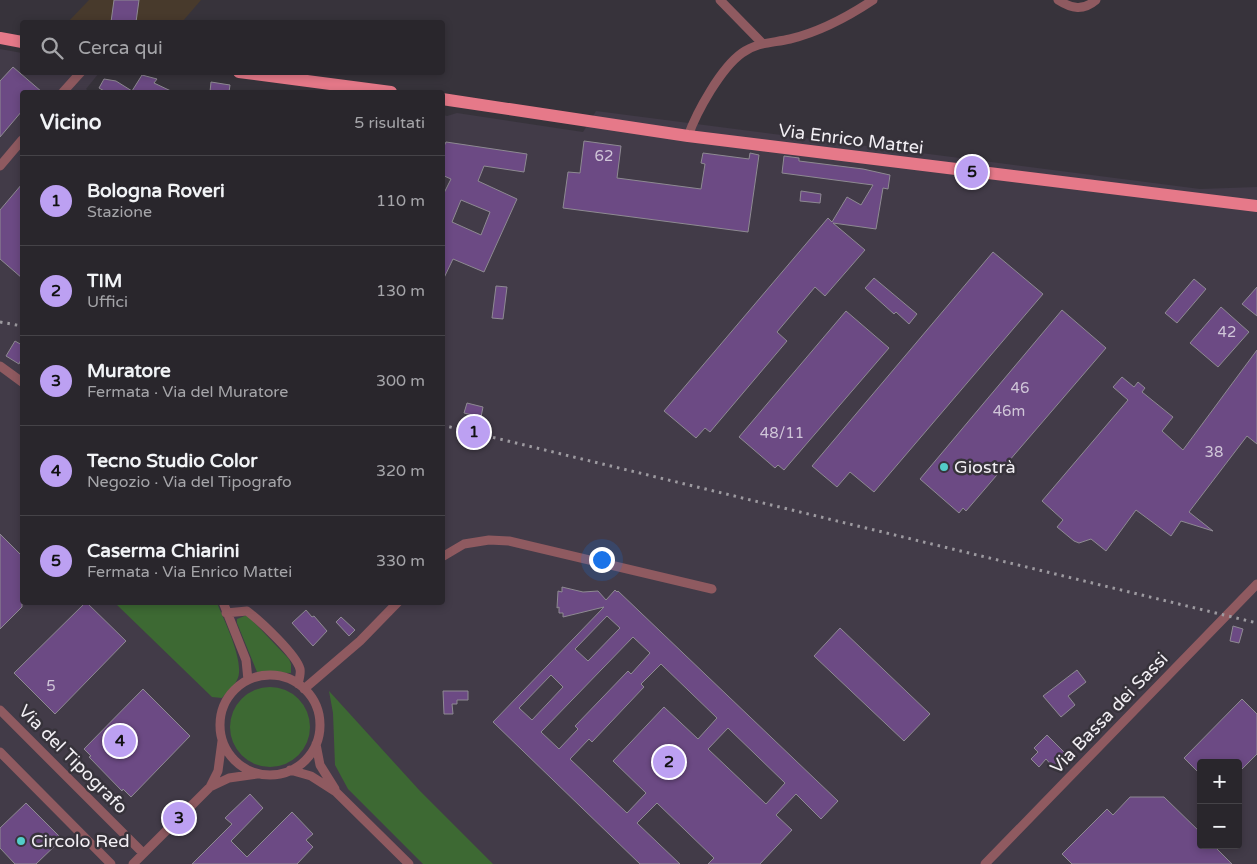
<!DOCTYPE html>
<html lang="it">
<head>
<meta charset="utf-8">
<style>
	:root { --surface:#29262c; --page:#312e34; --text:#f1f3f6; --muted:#a5a5a9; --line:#454348; --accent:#bca0f2 }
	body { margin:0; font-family:"Varela Round",sans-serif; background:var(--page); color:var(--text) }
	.controls { position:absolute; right:15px; bottom:15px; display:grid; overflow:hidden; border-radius:5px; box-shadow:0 2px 8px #0003 }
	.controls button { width:45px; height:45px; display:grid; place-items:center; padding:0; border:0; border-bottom:1px solid var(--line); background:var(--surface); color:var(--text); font:25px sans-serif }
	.you { position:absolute; left:601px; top:559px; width:18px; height:18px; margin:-12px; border:4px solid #fff; border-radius:50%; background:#1a73e8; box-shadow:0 0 0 8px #1a73e833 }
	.badge { display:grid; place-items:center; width:32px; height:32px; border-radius:50%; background:var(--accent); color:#111; font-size:16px; font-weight:700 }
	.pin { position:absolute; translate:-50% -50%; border:2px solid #fff; box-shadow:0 1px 5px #0006 }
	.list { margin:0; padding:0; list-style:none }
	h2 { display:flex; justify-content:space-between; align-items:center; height:65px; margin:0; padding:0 20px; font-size:21px }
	h2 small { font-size:16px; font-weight:400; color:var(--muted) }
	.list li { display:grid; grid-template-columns:32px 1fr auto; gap:15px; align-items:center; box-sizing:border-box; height:90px; padding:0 20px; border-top:1px solid var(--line) }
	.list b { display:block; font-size:19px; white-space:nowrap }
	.list p { margin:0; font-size:16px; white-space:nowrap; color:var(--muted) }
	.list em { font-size:16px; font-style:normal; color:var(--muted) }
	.icon { flex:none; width:28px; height:28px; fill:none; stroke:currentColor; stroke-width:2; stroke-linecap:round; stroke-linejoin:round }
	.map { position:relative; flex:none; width:1257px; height:864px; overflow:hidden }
	.search { position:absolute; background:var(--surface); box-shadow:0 2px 8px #0003; left:20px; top:20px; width:425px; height:55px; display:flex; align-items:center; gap:12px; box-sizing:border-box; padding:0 18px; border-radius:5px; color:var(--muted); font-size:19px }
	.panel { position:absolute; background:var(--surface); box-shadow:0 2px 8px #0003; left:20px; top:90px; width:425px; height:515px; border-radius:5px }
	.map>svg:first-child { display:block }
	.commercial { fill:#483a2c }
	.built { fill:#423b48; fill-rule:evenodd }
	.green { fill:#3d6933 }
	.building { fill:#6c4a84; stroke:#8e8a92; fill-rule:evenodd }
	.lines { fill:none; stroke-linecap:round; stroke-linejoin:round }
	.minor { stroke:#8f5a60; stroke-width:9 }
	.primary { stroke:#e67989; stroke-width:12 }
	.rail { stroke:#9d9aa0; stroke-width:3; stroke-dasharray:2.5 5; stroke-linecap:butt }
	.poi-dot { fill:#53cdc9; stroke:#37333b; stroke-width:2 }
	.labels { text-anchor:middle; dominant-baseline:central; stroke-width:5; stroke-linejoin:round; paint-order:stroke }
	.number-label { font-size:15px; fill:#d0c6d8 }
	.street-label { font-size:18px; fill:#f2eff4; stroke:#37333b }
	.poi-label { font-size:18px; fill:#f2eff4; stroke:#37333b; text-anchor:start }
</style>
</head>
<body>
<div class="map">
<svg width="1257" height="864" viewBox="0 0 1257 864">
	<rect width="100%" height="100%" fill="#37333b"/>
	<path class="commercial" d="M89,0H201L182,22H68Z"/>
	<path class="built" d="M0,49L22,53V72L99,73L86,89L90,92H22V602H442L443,115L447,116L457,113L583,132L596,111L1200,189L1257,187V864H0ZM1201,763H1238V845H1201Z"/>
	<path class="green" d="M115,603H217C224,620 246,664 237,680C234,687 226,693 222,698L212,697Z
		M247,615L289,659L291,664V673L257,672L237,623V619Z
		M230 727a40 40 0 1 1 80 0a40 40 0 1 1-80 0Z
		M329,691L420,791L493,864H423L348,789L335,765L333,713Z"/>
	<path class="building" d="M114,0H139L136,22H111Z
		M13,67L42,92H22V111L0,137V81Z
		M142,75L157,79L154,83L173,92H106L99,88L104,79L116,81L132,91Z
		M211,82L230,85L229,92H210Z
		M584,141L621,146L617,178L701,189L705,164L701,163L703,153L749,159L750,153L759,155L748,232L563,208L568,172L580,173Z
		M446,142L527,154L524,172L484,166L478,181L517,199L484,272L453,259L442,282V197L451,179L442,175V150ZM461,200L490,212L481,235L452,222Z
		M784,156L799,158V161L863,169L890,175L888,189L883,188L876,229L833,223L865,250L825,296L815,287L777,332L787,341L710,432L705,428L696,438L664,411L828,218L832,222L847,197L861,205L873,185L782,173Z
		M22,184V278L0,259V210Z
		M801,191L821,194L820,203L800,201Z
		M993,252L1043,294L874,492L850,472L837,487L812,466Z
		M874,278L917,314L909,324L896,312L894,314L865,288Z
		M1194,279L1206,289L1177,323L1165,313Z
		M496,286L507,287L503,319L492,318Z
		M1257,287V316L1242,304Z
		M1221,307L1249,332L1218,367L1190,343Z
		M1062,310L1106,348L966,511L963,508L959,513L920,479Z
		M846,311L889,348L784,470L778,465L775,468L739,437Z
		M15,341L22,345V357L19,364L6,356Z
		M1257,350V444L1247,436L1189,512L1213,531L1181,521L1171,536L1136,510L1106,551L1091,539L1079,543L1074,541L1057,527L1063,520L1042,501L1128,400L1113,387L1122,377L1134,387L1138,382L1145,388L1142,392L1173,417L1162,431L1183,450Z
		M467,403L483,407L481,417L464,413Z
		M0,534L22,556V607L0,629Z
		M562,587L583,592L598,591L606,600L615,590L617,592L618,591L838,801L821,819L796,794L776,815L792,830L760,864H708L714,858L657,803L637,823L680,864H640L493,722L604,607L563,617V613H559V607L557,608L558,591L562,592ZM607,616L620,628L588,661L575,649ZM633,637L650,653L631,674L628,671L575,726L578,729L559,749L541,732ZM661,664L717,718L698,739L664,707L613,761L646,793L627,813L570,759L589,739L592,742L644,687L641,684ZM551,675L563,687L532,720L519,708ZM728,728L785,783L766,804L708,749Z
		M86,602L126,641L55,714L14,673Z
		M306,610L312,617L314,616L327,631L313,646L292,623Z
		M341,617L355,630L349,636L336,622Z
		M1233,626L1243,629L1239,643L1230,641Z
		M840,628L930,714L904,741L814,656Z
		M1077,670L1086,682L1068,696L1075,705L1061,717L1043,696Z
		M143,689L190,736L131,797L123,789L122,791L89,757L91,756L84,749Z
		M443,691H468V700H457V704H452L453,714H444Z
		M1242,699L1257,714V754L1238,773V763H1201V775L1184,758Z
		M1047,735L1067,755L1054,768L1046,759L1039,767L1031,759L1038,752L1034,748Z
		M250,794L263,808L231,841L247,857L292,812L313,834L306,840L313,847L297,864H192L232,824L225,818Z
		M1130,797H1164L1201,833V845H1213L1232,864H1072L1062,854L1107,809L1113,815Z
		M26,803L62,839L36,864H15L0,848V828Z"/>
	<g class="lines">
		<path class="minor" d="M720,0L762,43
			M1058,0C1072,9 1083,11 1096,0
			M63,92L81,72
			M688,136C697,111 721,68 742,53C757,42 773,43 790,39C819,32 849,16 873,0
			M0,166L22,140
			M0,366L22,382
			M442,557L464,544L489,540L509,541L712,589
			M223,602L246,660L248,680
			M226,613L247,611C260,621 296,654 300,669C301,673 299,680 298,684
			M220 725a50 50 0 1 1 100 0a50 50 0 1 1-100 0Z
			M304,689L360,641L398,602
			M0,710L143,853
			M316,744L320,765L335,789
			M0,752L111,864
			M290,770L311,776L336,792L409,864
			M210,787L229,778L257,774
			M133,864L210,787L218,771L222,741
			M985,864L1257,584"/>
		<path class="primary" d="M0,38L22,42
			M239,72L391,92
			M442,99L688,136L1257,206"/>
		<path class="rail" d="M0,322L22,326
			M442,425L1257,623"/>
	</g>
	<g class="poi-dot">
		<circle cx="944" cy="467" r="5"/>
		<circle cx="21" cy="841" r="5"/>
	</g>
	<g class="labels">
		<g class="number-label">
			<text x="604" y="156">62</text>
			<text x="1227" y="332">42</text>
			<text x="1020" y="388">46</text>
			<text x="1009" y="411">46m</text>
			<text x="782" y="433">48/11</text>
			<text x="1214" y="452">38</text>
			<text x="51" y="686">5</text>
		</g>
		<g class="street-label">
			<text transform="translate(851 139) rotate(7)">Via Enrico Mattei</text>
			<text transform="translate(1109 713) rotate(-46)">Via Bassa dei Sassi</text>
			<text transform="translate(73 759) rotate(45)">Via del Tipografo</text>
		</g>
		<g class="poi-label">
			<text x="954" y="467">Giostrà</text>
			<text x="31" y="841">Circolo Red</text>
		</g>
	</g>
</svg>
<div class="controls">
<button>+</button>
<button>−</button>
</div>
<div class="you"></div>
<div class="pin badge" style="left:474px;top:432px">1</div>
<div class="pin badge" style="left:669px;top:762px">2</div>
<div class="pin badge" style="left:179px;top:818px">3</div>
<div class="pin badge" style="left:120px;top:741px">4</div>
<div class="pin badge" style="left:972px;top:172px">5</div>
<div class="search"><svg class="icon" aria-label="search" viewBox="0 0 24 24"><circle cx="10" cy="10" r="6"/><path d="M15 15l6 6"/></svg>Cerca qui</div>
<section class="panel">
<h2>Vicino<small>5 risultati</small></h2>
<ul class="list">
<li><span class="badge">1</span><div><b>Bologna Roveri</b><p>Stazione</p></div><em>110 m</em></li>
<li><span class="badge">2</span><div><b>TIM</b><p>Uffici</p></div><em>130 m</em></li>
<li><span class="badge">3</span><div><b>Muratore</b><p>Fermata · Via del Muratore</p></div><em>300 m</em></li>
<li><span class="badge">4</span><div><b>Tecno Studio Color</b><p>Negozio · Via del Tipografo</p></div><em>320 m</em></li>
<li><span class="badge">5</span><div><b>Caserma Chiarini</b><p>Fermata · Via Enrico Mattei</p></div><em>330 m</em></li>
</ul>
</section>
</div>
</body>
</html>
